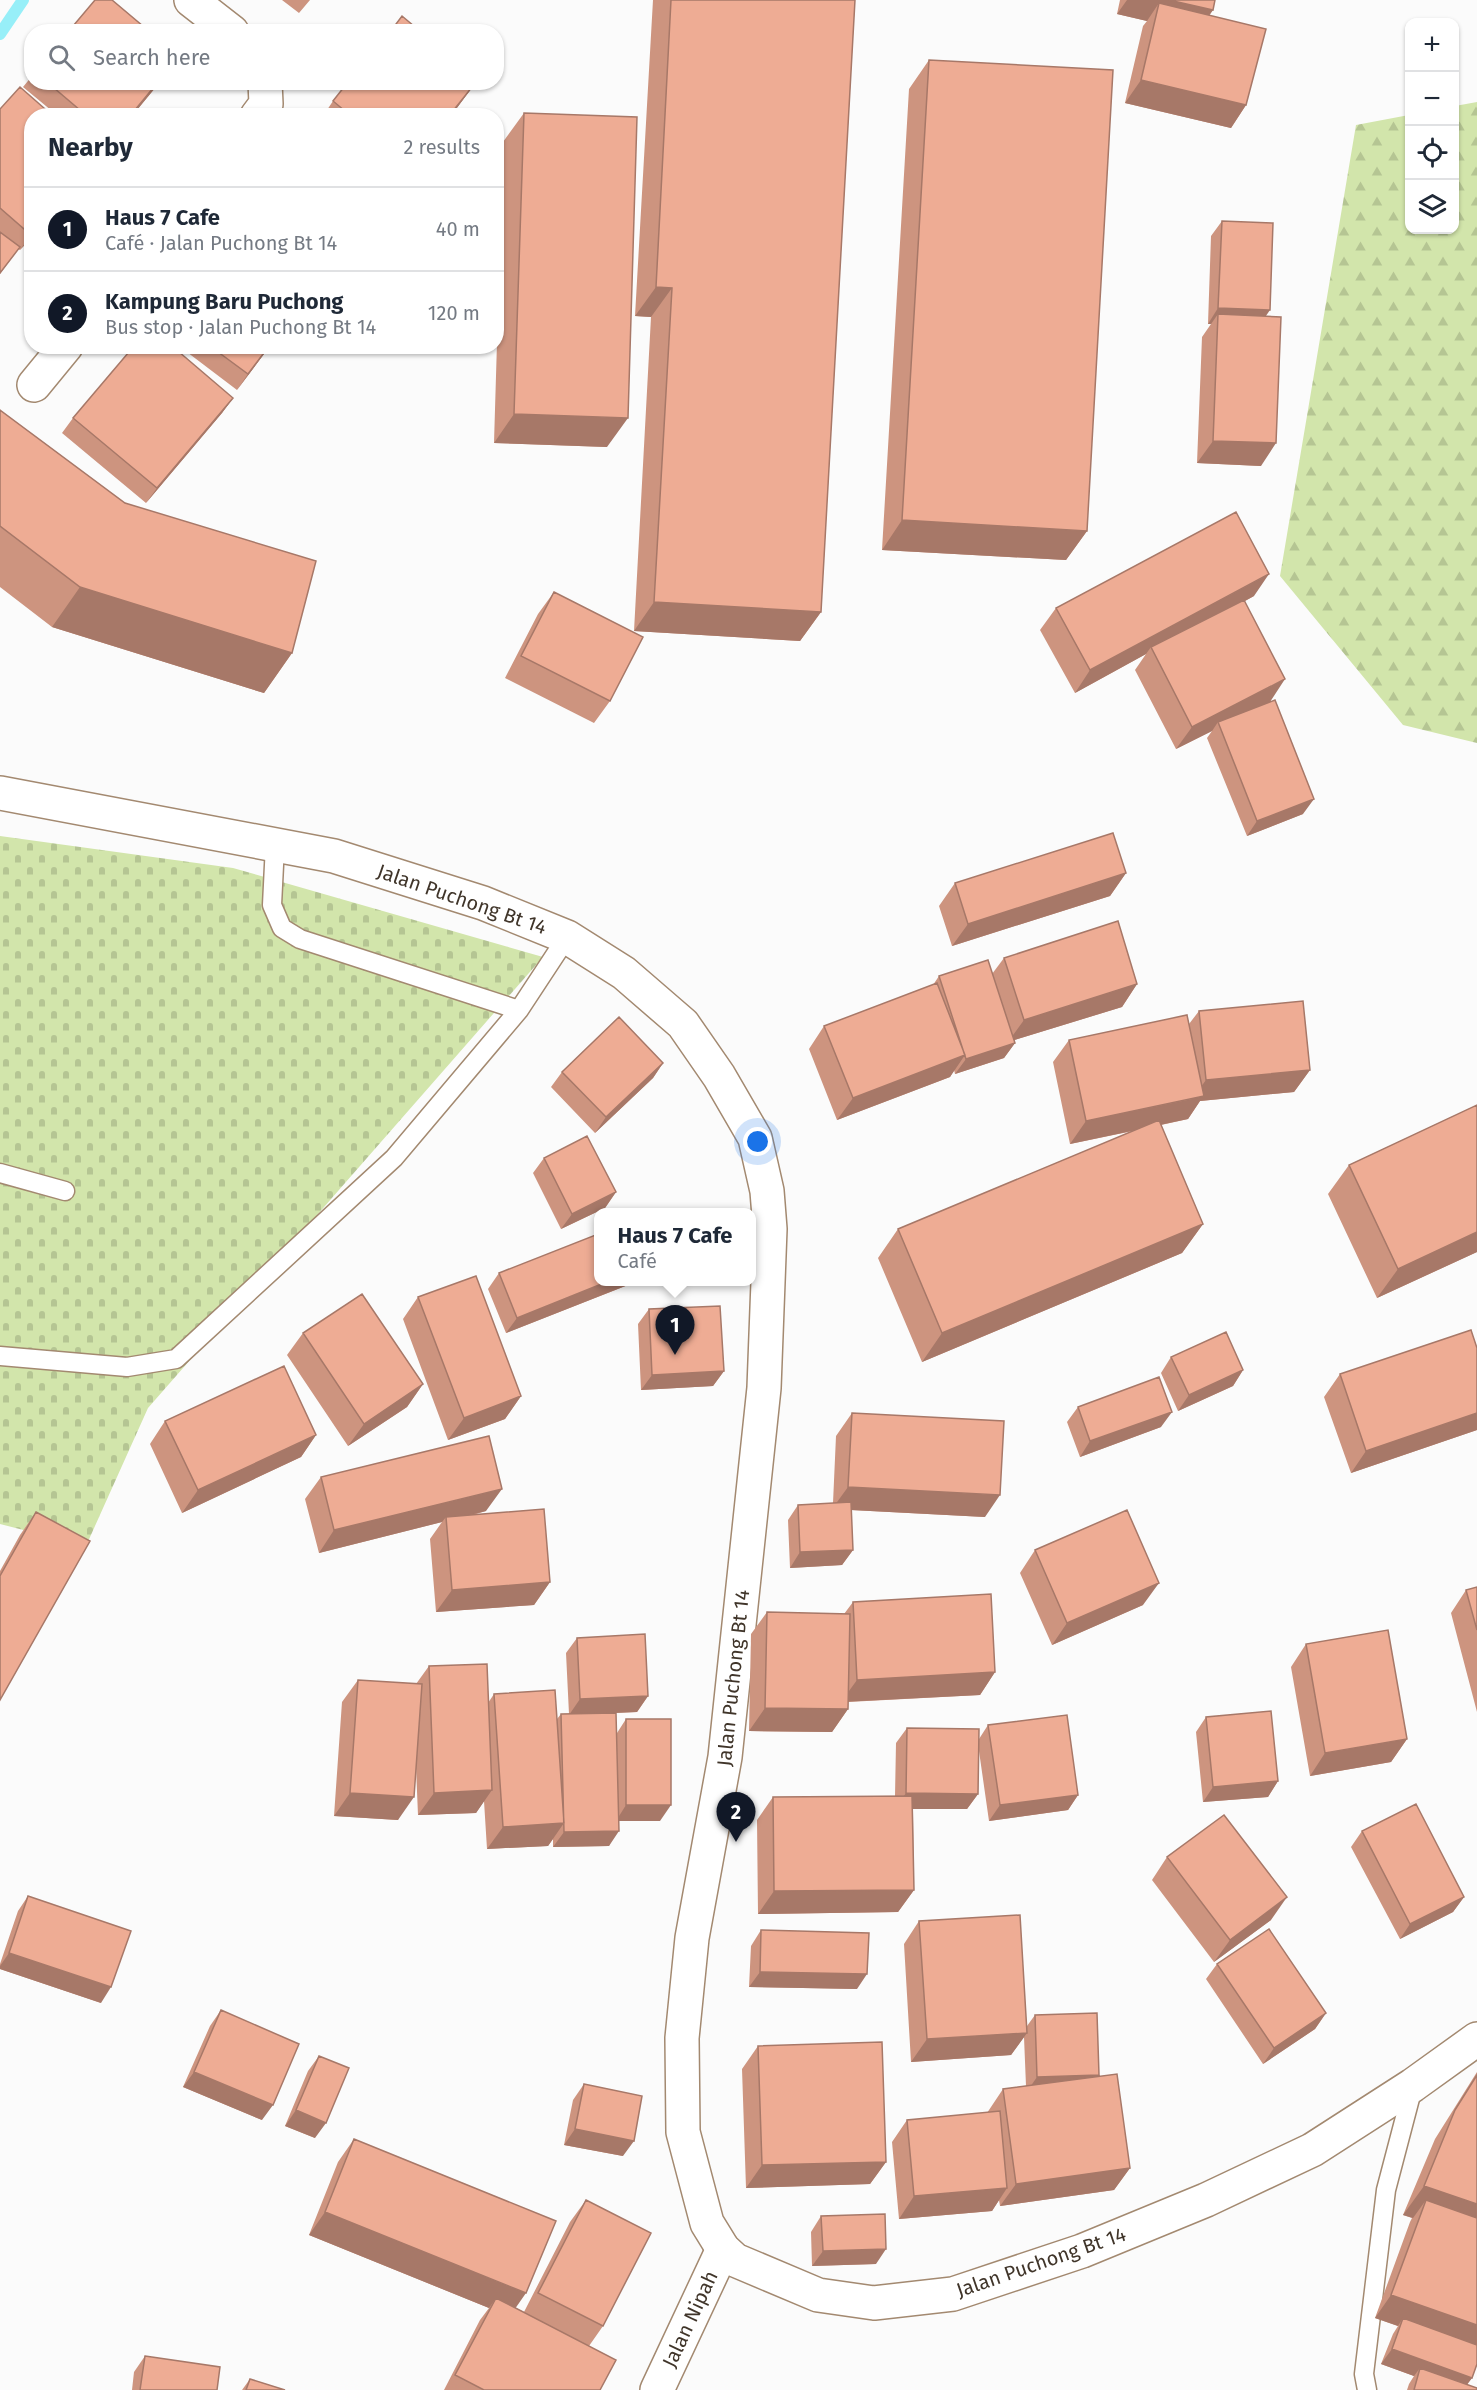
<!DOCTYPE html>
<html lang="en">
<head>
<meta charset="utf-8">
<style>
	:root { --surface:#fff; --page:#f2f2f3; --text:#1f2937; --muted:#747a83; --line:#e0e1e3; --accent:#111827 }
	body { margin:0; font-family:"Fira Sans",sans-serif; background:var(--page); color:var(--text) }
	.controls { position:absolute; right:18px; top:18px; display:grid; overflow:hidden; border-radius:12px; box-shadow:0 2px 4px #0004 }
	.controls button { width:54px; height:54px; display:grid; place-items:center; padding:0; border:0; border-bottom:2px solid var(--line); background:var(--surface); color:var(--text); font:30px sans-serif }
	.you { position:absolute; left:758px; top:1142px; width:21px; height:21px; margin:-15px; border:4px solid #fff; border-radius:50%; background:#1a73e8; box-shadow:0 0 0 9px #1a73e833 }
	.badge { display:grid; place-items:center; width:39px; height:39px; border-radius:50%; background:var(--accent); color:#fff; font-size:20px; font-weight:700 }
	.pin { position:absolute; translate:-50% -50px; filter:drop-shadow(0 2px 3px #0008) }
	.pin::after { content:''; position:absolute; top:32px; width:21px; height:18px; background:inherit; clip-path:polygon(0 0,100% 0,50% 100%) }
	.popup { position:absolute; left:594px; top:1208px; width:162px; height:78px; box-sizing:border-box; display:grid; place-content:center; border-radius:12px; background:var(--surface); filter:drop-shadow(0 2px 4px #0005); font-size:20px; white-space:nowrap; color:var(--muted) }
	.popup b { font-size:22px; color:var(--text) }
	.popup::after { content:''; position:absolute; left:50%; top:100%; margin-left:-12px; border:12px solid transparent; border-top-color:var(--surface) }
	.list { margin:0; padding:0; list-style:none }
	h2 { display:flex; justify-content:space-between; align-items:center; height:78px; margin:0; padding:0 24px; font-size:26px }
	h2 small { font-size:20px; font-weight:400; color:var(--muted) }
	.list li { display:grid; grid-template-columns:39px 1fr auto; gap:18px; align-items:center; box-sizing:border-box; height:84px; padding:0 24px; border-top:2px solid var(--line) }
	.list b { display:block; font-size:22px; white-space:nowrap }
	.list p { margin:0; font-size:20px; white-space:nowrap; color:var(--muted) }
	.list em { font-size:20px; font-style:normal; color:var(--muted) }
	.icon { flex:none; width:33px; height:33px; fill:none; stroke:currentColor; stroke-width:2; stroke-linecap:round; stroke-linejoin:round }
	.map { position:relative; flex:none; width:1477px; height:2390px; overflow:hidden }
	.search { position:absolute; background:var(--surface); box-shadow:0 2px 4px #0004; left:24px; top:24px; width:480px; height:66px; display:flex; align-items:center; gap:15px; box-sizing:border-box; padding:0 21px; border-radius:24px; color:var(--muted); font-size:22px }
	.panel { position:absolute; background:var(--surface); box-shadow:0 2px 4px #0004; left:24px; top:108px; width:480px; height:246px; border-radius:24px }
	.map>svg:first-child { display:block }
	.forest { fill:url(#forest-firs) }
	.cemetery { fill:url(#cemetery-stones) }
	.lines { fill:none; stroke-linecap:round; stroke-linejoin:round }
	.stream { stroke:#97eff8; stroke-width:12 }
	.service-casing { stroke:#a38970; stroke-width:21 }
	.minor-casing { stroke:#a38970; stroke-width:36 }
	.tertiary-casing { stroke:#a38970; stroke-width:36 }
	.service { stroke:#fff; stroke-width:18 }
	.minor { stroke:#fff; stroke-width:33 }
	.tertiary { stroke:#fff; stroke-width:33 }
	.wall { fill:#cd947f }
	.shaded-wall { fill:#a77868 }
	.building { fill:#eeac94; stroke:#a77868; stroke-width:1.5 }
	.labels { text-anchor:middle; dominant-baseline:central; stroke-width:5; stroke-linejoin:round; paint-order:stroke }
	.street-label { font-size:20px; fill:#40352a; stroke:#fff }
</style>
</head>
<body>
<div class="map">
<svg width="1477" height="2390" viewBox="0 0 1477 2390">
	<defs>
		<pattern id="forest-firs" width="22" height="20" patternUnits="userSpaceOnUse" patternTransform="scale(1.5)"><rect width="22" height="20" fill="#d2e5ab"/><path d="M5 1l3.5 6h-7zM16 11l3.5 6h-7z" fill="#b5c593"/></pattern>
		<pattern id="cemetery-stones" width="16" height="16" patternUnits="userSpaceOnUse" patternTransform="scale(1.5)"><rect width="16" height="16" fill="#d2e5ab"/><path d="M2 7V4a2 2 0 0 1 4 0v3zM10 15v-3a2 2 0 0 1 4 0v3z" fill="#b5c593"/></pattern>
	</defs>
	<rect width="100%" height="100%" fill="#fbfbfb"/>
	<path class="forest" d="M1477,102V743L1403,725L1280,576L1356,125L1409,115L1410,230H1454L1455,106Z"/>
	<path class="cemetery" d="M0,836L233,868L543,957L148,1408L86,1546L0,1524Z"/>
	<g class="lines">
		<path class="stream" d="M0,34L23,0"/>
		<defs>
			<path id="service" d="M275,845L272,905L282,928L300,939L519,1010
				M0,1173L65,1191
				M0,1356L127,1367L176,1359L394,1158L519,1010L567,937
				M1367,2390L1364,2374L1386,2190L1413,2087"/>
			<path id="minor" d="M191,0L232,32
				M257,116L266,104L265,82
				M34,385L66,346
				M657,2390L723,2249"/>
			<path id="tertiary" d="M0,793L334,856L483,903L567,937L624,973L683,1024L719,1076L755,1138L767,1191L770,1229L764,1388L725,1757L692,1938L682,2038L683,2132L707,2223L723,2249L735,2260L818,2295L874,2303L953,2294L1082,2251L1206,2200L1312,2150L1413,2085L1477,2039"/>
		</defs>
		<use href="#service" class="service-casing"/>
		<use href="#minor" class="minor-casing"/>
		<use href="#tertiary" class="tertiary-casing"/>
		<use href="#service" class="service"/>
		<use href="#minor" class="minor"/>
		<use href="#tertiary" class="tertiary"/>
	</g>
	<path class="wall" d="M282,0H310L299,13Z
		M653,0H855L821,612L800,641L634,631L651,317L635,316Z
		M1120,0H1215L1213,10L1209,15L1246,105L1231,128L1125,103L1143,26L1147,21L1117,14Z
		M929,60L1087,531L1066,560L882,550L909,89Z
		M32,76V82H160L132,116H58L23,87Z
		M476,82L451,116H323L333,101Z
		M0,109L32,237L20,250L18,249L0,274Z
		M524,113L607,447L494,443L503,142Z
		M1222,221L1266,316L1261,466L1197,463L1202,337L1211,324H1208L1211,236Z
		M179,346H270L237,390Z
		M233,398L222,413L146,503L62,433L73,418Z
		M0,410L292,653L264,693L52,627L0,587Z
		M554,592L610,701L594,723L505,678L538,614Z
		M1254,596L1245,601L1270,702L1303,814L1247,836L1207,738L1212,731L1176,749L1135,670L1146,654L1075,693L1040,630L1056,608Z
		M1126,873L1110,896L952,946L939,906L955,883Z
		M1004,958L1137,984L1122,1007L1014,1040L1015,1043L1004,1058L955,1074L954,1070L950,1077L837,1120L809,1049L824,1026L933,985L939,976L992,974Z
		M1199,1011L1310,1070L1294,1092L1200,1101L1188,1119L1161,1125L1203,1224L1182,1253L922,1362L878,1258L898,1229L1133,1131L1070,1144L1053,1062L1069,1040L1189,1024Z
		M663,1063L653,1078L595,1133L551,1087L562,1072Z
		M1477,1105V1252L1377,1298L1328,1194L1349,1165Z
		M544,1158L616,1192L605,1208L561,1229L533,1173Z
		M499,1273L633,1283L506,1333L488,1289Z
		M418,1297L521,1396L505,1419L448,1440L403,1319Z
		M649,1309L724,1371L713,1386L641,1390L638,1324Z
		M303,1333L423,1384L407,1407L348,1446L287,1355Z
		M1171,1357L1243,1370L1233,1386L1178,1411L1161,1373Z
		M1340,1374L1477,1413V1430L1351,1473L1324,1397Z
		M1078,1407L1161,1427L1080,1457L1067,1422Z
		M852,1413L985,1517L851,1510L853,1550L842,1565L790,1568L788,1520L798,1505L833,1503L836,1436Z
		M165,1421L316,1435L301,1457L182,1513L150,1444Z
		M321,1477L486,1511L473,1515L550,1582L534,1605L436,1612L430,1539L442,1522L319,1553L305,1499Z
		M36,1512L0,1700V1571L20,1535Z
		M1035,1550L1143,1605L1052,1645L1020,1573Z
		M1477,1587V1712L1451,1613L1466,1590Z
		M853,1602L995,1672L980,1695L848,1702V1709L832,1732L749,1731L751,1634L767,1612L844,1614Z
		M577,1638L648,1696L637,1712L611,1713L617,1733L626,1719L660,1821H619L609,1846L553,1847V1839L548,1846L487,1849L484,1801L476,1813L418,1815L416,1767L398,1820L334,1816L342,1702L358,1680L416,1684L429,1666L488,1703L494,1694L557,1719L561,1714H569L566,1653Z
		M1306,1644L1407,1739L1391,1762L1310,1776L1291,1667Z
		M1206,1717L1278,1781L1268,1797L1203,1802L1196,1732Z
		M988,1725L1078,1795L1068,1810L989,1821L979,1751L978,1794L967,1809H913L914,1890L898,1912L758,1914L757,1820L773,1797L895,1796L896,1743L907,1728L979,1739Z
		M1362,1831L1464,1897L1453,1912L1400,1939L1351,1847Z
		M1167,1857L1271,1920L1214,1962L1152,1880Z
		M28,1896L101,2003L0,1969V1964L18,1911Z
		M919,1921L1027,2026L1035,2015L1098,2077L1130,2168L1114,2190L1000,2206L999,2200L992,2211L899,2219L892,2142L907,2120L987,2113L1003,2089L1026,2086L1024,2037L1011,2055L911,2062L904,1944Z
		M761,1930L857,1989L749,1987L751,1946Z
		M1217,1964L1326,2013L1315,2029L1263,2064L1206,1979Z
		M221,2010L262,2120L183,2087L210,2026Z
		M758,2046L886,2162L870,2184L746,2188L742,2069Z
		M319,2056L315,2138L285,2126L308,2071Z
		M1477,2072V2364L1472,2378L1467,2384L1477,2390H1407L1409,2384L1414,2376L1381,2364L1393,2334L1398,2326L1375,2318L1410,2222L1412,2218L1403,2215L1435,2139Z
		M584,2084L623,2156L564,2145L573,2100Z
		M354,2139L516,2308L524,2312L570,2222L586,2200L603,2326L589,2346L600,2390H444L480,2320L489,2308L309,2235L338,2162Z
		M821,2216L876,2264L812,2266L811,2232Z
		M145,2356L217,2390H132L134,2372Z
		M250,2379L285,2390H242Z"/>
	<path class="shaded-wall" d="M1127,0H1169L1213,10L1198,32L1159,3L1147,21L1117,14Z
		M1141,80L1246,105L1231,128L1125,103Z
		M158,82H160L132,116H130Z
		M476,82L451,116H449Z
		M32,234V237L20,250Z
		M656,287L672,288L651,317L635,316Z
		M1218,308L1270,310L1259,326L1218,314L1211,324H1208Z
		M269,346H270L237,390L248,374Z
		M233,398L222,413L146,503L157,488Z
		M514,414L628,418L607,447L494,443Z
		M1213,441L1276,443L1261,466L1197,463Z
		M902,520L1087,531L1066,560L882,550Z
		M1269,574L1254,596L1153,651L1151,647L1146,654L1075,693L1090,670Z
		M80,587L292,653L264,693L52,627Z
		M654,602L821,612L800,641L634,631Z
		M1285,679L1270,702L1218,722L1212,731L1176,749L1192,727Z
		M1314,799L1303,814L1247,836L1257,821Z
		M1126,873L1110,896L952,946L968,924Z
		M1137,984L1122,1007L1008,1042L1024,1020Z
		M1015,1043L1004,1058L955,1074L966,1059Z
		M965,1055L950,1077L837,1120L853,1098Z
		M663,1063L653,1078L595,1133L606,1117Z
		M1310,1070L1294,1092L1200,1101L1188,1119L1070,1144L1086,1121L1192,1099L1206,1080Z
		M616,1192L605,1208L561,1229L572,1214Z
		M1203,1224L1182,1253L922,1362L942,1333Z
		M1477,1232V1252L1377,1298L1398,1269Z
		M609,1281H634L633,1283L506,1333L517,1318Z
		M1243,1370L1233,1386L1178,1411L1189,1395Z
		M724,1371L713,1386L641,1390L652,1375Z
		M423,1384L407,1407L348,1446L364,1424Z
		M521,1396L505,1419L448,1440L464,1418Z
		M1172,1412L1161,1427L1080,1457L1090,1441Z
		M1477,1413V1430L1351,1473L1366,1451Z
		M316,1435L301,1457L182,1513L198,1490Z
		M848,1487L1000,1495L985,1517L832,1509Z
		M502,1489L486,1511L446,1521V1517L442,1522L319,1553L334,1530Z
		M853,1550L842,1565L790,1568L800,1552Z
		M550,1582L534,1605L436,1612L452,1590Z
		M1159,1583L1143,1605L1052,1645L1067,1623Z
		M995,1672L980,1695L841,1702L857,1680Z
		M648,1696L637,1712L569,1715L580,1699Z
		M765,1708L848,1709L832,1732L749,1731Z
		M1407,1739L1391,1762L1310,1776L1325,1753Z
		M1278,1781L1268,1797L1203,1802L1213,1787Z
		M492,1790L476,1813L418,1815L434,1793Z
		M350,1793L414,1797L398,1820L334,1816Z
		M906,1793L978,1794L967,1809H895Z
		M1078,1795L1068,1810L989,1821L1000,1805Z
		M626,1805H671L660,1821H616Z
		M564,1823L548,1846L487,1849L503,1827Z
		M619,1831L609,1846L553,1847L564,1832Z
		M914,1890L898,1912L758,1914L774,1891Z
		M1287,1897L1271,1920L1214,1962L1230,1940Z
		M1464,1897L1453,1912L1400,1939L1410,1924Z
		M9,1953L111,1987L101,2003L0,1969V1966Z
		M760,1972L867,1974L857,1989L749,1987Z
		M1326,2013L1315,2029L1263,2064L1274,2048Z
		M1027,2033L1011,2055L911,2062L927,2039Z
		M194,2072L273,2105L262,2120L183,2087Z
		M1099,2075L1088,2091L1026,2093L1037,2077Z
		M296,2110L326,2123L315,2138L285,2126Z
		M575,2129L634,2141L623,2156L564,2145Z
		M886,2162L870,2184L746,2188L762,2165Z
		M1130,2168L1114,2190L1000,2206L1016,2184Z
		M1424,2186L1477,2204V2240L1426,2200L1413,2218L1403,2215Z
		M1007,2188L992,2211L899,2219L914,2196Z
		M325,2212L526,2293L510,2316L496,2298L489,2308L309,2235Z
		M886,2249L876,2264L812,2266L823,2251Z
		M1391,2295L1477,2325V2346L1403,2318L1398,2326L1375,2318Z
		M1392,2349L1472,2378L1463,2390L1420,2368L1414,2376L1381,2364Z"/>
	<path class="building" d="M95,0H112L150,32H68Z
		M671,0H855L821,612L654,602L672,288L656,287Z
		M1169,0H1215L1213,10Z
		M1159,3L1266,29L1246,105L1141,80Z
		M402,16L421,32H390Z
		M929,60L1113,70L1087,531L902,520Z
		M47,82H158L130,116H87Z
		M348,82H476L449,116H351L333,101Z
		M20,87L53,116H32L31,235L0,208V109Z
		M524,113L637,117L628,418L514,414Z
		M1222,221L1273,223L1270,310L1218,308Z
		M0,232L20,247L0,273Z
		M1218,314L1281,317L1276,443L1213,441Z
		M134,346H172L233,398L157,488L73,418Z
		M210,346H269L248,374Z
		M0,410L125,503L316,561L292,653L80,587L0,526Z
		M1236,512L1269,574L1090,670L1056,608Z
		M554,592L643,637L610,701L521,656Z
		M1244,600L1285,679L1192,727L1151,647Z
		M1275,700L1314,799L1257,821L1218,722Z
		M1113,833L1126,873L968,924L955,883Z
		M1118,921L1137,984L1024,1020L1004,958Z
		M988,960L1015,1043L966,1059L939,976Z
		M937,983L965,1055L853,1098L824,1026Z
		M1303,1001L1310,1070L1206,1080L1199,1011Z
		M1187,1015L1204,1096L1086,1121L1069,1040Z
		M619,1017L663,1063L606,1117L562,1072Z
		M1477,1105V1232L1398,1269L1349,1165Z
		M1159,1120L1203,1224L942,1333L898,1229Z
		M587,1136L616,1192L572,1214L544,1158Z
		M598,1234V1281H609L517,1318L499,1273Z
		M476,1276L521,1396L464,1418L418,1297Z
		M362,1294L423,1384L364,1424L303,1333Z
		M720,1306L724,1371L652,1375L649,1309Z
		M1471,1330L1477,1348V1413L1366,1451L1340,1374Z
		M1226,1332L1243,1370L1189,1395L1171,1357Z
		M284,1366L316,1435L198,1490L165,1421Z
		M1159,1377L1172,1412L1090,1441L1078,1407Z
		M852,1413L1004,1421L1000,1495L848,1487Z
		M489,1436L502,1489L334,1530L321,1477Z
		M851,1502L853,1550L800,1552L798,1505Z
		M544,1509L550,1582L452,1590L446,1517Z
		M1127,1510L1159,1583L1067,1623L1035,1550Z
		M36,1512L90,1541L0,1700V1576Z
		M1477,1587V1630L1466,1590Z
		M991,1594L995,1672L857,1680L853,1602Z
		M767,1612L850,1614L848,1709L765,1708Z
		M1388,1630L1407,1739L1325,1753L1306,1644Z
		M645,1634L648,1696L580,1699L577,1638Z
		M487,1664L492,1790L434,1793L429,1666Z
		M358,1680L422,1684L414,1797L350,1793Z
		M555,1690L564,1823L503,1827L494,1694Z
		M1271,1711L1278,1781L1213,1787L1206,1717Z
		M616,1713L619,1831L564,1832L561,1714Z
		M1067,1715L1078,1795L1000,1805L988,1725Z
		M626,1719H671V1805H626Z
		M907,1728L979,1729L978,1794L906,1793Z
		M912,1796L914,1890L774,1891L773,1797Z
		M1416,1804L1464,1897L1410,1924L1362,1831Z
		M1224,1815L1287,1897L1230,1940L1167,1857Z
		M28,1896L131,1931L111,1987L9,1953Z
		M1020,1915L1027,2033L927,2039L919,1921Z
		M1269,1929L1326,2013L1274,2048L1217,1964Z
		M761,1930L869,1933L867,1974L760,1972Z
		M221,2010L299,2044L273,2105L194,2072Z
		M1097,2013L1099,2075L1037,2077L1035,2015Z
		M882,2042L886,2162L762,2165L758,2046Z
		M319,2056L349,2068L326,2123L296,2110Z
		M1117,2074L1130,2168L1016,2184L1003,2089Z
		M1477,2075V2204L1424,2186L1455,2110Z
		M584,2084L642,2096L634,2141L575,2129Z
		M1000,2111L1007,2188L914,2196L907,2120Z
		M354,2139L556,2221L526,2293L325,2212Z
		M586,2200L651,2233L603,2326L538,2293Z
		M1426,2200L1477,2218V2325L1391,2295Z
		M885,2214L886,2249L823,2251L821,2216Z
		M496,2298L616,2360L600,2390H484L455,2375Z
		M1403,2318L1477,2345V2364L1472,2378L1392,2349Z
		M145,2356L220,2367L217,2390H140Z
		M1420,2368L1477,2388V2390H1414Z
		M250,2379L285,2390H246Z"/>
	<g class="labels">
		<g class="street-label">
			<text transform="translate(462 899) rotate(19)">Jalan Puchong Bt 14</text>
			<text transform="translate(733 1678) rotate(-84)">Jalan Puchong Bt 14</text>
			<text transform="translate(1041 2262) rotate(-19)">Jalan Puchong Bt 14</text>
			<text transform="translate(690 2319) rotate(-65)">Jalan Nipah</text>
		</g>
	</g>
</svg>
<div class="controls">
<button>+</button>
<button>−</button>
<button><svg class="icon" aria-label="locate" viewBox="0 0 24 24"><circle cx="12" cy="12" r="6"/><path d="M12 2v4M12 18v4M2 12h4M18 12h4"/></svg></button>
<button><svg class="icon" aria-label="layers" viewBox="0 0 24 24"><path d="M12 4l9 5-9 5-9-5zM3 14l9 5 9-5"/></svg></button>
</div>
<div class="you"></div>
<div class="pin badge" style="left:675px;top:1355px">1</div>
<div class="popup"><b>Haus 7 Cafe</b>Café</div>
<div class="pin badge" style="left:736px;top:1842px">2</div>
<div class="search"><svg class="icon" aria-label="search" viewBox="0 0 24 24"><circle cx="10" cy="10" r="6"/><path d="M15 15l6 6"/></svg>Search here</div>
<section class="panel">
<h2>Nearby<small>2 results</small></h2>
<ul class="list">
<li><span class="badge">1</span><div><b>Haus 7 Cafe</b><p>Café · Jalan Puchong Bt 14</p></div><em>40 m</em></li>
<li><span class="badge">2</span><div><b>Kampung Baru Puchong</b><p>Bus stop · Jalan Puchong Bt 14</p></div><em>120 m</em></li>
</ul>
</section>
</div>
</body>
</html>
